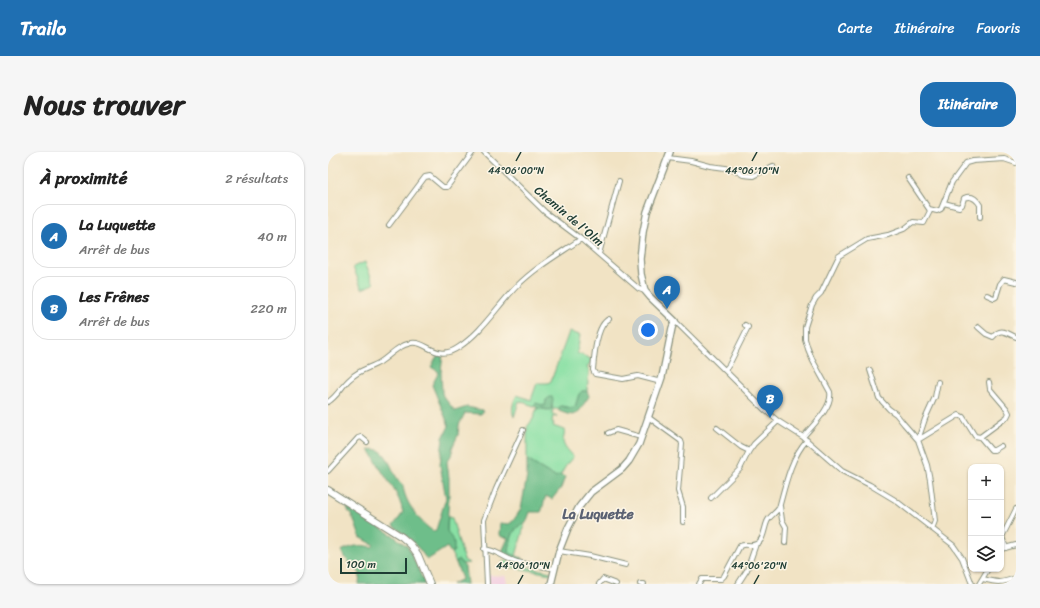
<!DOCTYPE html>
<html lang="fr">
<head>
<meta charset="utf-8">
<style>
	:root { --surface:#fff; --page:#f6f6f6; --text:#222; --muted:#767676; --line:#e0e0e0; --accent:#1f6fb2 }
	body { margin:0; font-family:Sriracha,sans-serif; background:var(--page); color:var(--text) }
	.controls { position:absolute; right:12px; bottom:12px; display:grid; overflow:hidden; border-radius:8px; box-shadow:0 1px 3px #0004 }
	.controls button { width:36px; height:36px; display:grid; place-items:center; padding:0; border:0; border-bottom:1px solid var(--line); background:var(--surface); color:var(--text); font:20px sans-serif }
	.scale { position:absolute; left:12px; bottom:10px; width:67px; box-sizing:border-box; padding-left:4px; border:2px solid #1f3d34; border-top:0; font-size:11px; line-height:14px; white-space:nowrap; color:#1f3d34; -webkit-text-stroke:3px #fcf5e5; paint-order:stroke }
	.you { position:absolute; left:320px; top:178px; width:14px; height:14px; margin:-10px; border:3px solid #fff; border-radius:50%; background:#1a73e8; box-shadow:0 0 0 6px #1a73e833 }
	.badge { display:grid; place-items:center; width:26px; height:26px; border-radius:50%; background:var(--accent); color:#fff; font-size:13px; font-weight:700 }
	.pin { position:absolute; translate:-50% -33px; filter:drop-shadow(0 1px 2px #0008) }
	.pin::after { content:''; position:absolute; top:21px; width:14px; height:12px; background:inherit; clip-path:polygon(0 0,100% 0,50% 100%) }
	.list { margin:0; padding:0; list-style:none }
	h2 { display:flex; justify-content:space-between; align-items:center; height:52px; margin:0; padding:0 16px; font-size:17px }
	h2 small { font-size:13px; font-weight:400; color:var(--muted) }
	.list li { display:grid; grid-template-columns:26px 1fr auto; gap:12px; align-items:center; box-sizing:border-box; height:64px; margin:0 8px 8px; padding:0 8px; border:1px solid var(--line); border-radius:16px }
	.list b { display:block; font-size:15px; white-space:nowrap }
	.list p { margin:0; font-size:13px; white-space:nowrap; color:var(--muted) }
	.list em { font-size:13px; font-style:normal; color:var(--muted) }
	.icon { flex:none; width:22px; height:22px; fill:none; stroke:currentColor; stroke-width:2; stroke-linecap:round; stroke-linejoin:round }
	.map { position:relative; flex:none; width:688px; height:432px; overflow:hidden; border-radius:16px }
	header { display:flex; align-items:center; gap:24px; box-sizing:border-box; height:56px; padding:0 20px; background:var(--accent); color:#fff }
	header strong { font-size:19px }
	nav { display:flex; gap:22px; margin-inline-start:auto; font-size:14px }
	.intro { display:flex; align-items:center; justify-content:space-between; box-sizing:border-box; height:96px; padding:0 24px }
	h1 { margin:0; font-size:28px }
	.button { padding:10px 18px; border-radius:16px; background:var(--accent); color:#fff; font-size:14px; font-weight:700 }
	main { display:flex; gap:24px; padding:0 24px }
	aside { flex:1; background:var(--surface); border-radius:16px; box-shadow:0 1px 3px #0004 }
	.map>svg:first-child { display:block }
	.built { fill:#f2cfe1 }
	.green { fill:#89e0a4; stroke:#548e6c }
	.forest { fill:#6ebe8a; stroke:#467e5f }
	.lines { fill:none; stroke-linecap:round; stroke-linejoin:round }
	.street-casing { stroke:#88907c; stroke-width:6 }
	.secondary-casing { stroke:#88907c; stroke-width:8 }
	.primary-casing { stroke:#88907c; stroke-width:8 }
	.street { stroke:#fff; stroke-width:4 }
	.secondary { stroke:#fff; stroke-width:5.5 }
	.primary { stroke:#fff; stroke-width:6 }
	.ticks { fill:none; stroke:#1f3d34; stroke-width:1.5 }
	.labels { text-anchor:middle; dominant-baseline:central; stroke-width:3; stroke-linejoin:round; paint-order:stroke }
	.street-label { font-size:12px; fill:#1f3d34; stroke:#fcf5e5 }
	.quarter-label { font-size:14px; font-weight:bold; fill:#5b6273; stroke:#fcf5e5 }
	.ticks-label { font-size:10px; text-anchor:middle; fill:#1f3d34; stroke:#fcf5e5; stroke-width:3; stroke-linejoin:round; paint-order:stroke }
</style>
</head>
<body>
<header>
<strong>Trailo</strong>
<nav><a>Carte</a><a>Itinéraire</a><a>Favoris</a></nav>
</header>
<div class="intro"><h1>Nous trouver</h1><a class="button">Itinéraire</a></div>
<main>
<aside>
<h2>À proximité<small>2 résultats</small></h2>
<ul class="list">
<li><span class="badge">A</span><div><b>La Luquette</b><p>Arrêt de bus</p></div><em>40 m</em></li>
<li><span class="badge">B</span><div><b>Les Frênes</b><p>Arrêt de bus</p></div><em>220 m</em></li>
</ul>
</aside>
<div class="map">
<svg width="688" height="432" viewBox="0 0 688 432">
	<rect width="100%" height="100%" fill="#fcf5e5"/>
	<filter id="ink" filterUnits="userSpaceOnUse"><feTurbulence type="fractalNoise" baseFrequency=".025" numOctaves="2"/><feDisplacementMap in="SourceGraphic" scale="8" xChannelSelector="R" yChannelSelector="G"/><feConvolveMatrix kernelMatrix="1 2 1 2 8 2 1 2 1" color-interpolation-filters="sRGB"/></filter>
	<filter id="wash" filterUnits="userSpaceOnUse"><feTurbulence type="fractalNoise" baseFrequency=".012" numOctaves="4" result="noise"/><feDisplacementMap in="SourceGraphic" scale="16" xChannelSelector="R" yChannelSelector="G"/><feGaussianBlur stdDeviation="0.9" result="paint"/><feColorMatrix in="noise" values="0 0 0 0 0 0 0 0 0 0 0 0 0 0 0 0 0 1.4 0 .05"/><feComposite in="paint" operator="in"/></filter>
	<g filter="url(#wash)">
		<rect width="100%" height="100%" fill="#f1e3c4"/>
		<path class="built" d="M160,423L178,424L179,432H161Z"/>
		<path class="green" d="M37,110L46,132L34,137L25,115Z
			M241,180L252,183L249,201L263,207L262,211L259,215L261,219L259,239H254L251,242L247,255L244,256L233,254L230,257H225L224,262L229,264V265L225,264L224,270L226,271L225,274L236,278C237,282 236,284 235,288C235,295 241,300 245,305L239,312L232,324L227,325L199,308V275L205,267L209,256L219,258L224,257L225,253L218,248V253L216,254L207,252L206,254L191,249L186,265C183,258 185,250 189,243L203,248L209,231H220L223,229Z
			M120,365L124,366L136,408L141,411L135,412L131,408L128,411L123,401L126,399L119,379Z
			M197,371L188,404L181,401C182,389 184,375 197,371Z
			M177,408L188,413L223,420V422L177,414L174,411Z"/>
		<path class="forest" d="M112,202H115L113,220L114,241L115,244L127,259L139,255L154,258L155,260L153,262L137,261L131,273L130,283L124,296L125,300L119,310L121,326V343L119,374V379L126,390V399L123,401L119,395L99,408C90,394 79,383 65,374L75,361C72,343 61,331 52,316C48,310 46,304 41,298C62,292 62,324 75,333C76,349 91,370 105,379L108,378L118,346L112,313L115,286L121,274L104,233L111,220L103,215L110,203Z
			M254,239H259L261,244C260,247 257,249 256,252C248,266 244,264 231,259L230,257L232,254L244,256L247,255L251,242Z
			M222,245H224L225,247L223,258L209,256L206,254L208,251L217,254L218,248Z
			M199,308L227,325L232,323L237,325L233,336L224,347L218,344C215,350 216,355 213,360H202L198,371C184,373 182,389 181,401L194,406L192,409C186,408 178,405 174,400L180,386L177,385L176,386L171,383L172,371L181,372L185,369L193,357L199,324Z
			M18,355L66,384L80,395L97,432H31L32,421L22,412L13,399C24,394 32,392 44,395L46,393L32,385L26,368Z
			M129,408H131L137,415L139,432H124L134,427L128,411Z"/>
	</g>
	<g filter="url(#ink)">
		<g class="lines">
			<defs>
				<path id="street" d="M156,0L217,60L253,87L311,137L317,139
					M340,6L363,9L382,14L405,17L415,23L425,24L445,14
					M616,51L631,55L634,53L636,46C643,43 648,46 652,53V65
					M601,57L609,59L613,57L624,30L638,11L645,9L676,7L688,11
					M61,73L97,25L102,24L115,35H119L145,0
					M271,102L291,29
					M659,143L666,146L668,145L672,132L676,127L688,130
					M281,167C268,173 266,205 265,218L267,222L295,227L310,224L333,230
					M347,169L438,259L450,269L475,285L514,319L542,333L567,348L625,393L634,406L644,432
					M650,175L658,182L665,185C673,175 678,181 688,185
					M397,218L401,213L420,175L417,173
					M542,218L551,246L561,257L568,262L576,272L590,288L599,313L602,328L607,369L604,377
					M0,250C10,244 14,233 23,226C31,218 42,216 52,210C63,203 69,194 83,191C99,188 108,211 131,195C155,179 169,154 189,134C208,115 231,102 253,87
					M320,265L353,289L354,292L350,339L355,355V370
					M389,276L413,295L421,299L426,292L450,269
					M280,281L288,278L313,285
					M475,285C484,274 505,255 502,240L485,209L480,197L477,187V175L484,153L488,146L493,141L508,110L511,104L539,87L560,83L576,77L585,70L596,71L602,59L601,57L580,26
					M652,285L663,298H666L673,294
					M590,288L631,263L635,265L647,284L652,285L679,265L681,261L679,257L662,237L661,230
					M590,288L597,267L607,245L610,230
					M0,319L30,286L33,285L39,290
					M383,346L412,317L421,299
					M452,354L454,368L458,375L457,391
					M678,396L674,385L688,357
					M156,397C169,398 177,407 189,410C201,413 214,414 227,417
					M673,397L688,393
					M231,399L262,404L298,413
					M655,427C670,431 673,431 688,426
					M159,432L156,368L168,337L195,278
					M271,432L275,427L288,432
					M312,432H316
					M371,432L374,427H393L396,424L412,394C418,391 422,395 428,392C436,389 436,377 439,370C441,364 447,362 451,356C457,334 463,305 479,288
					M410,432L419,418L428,392
					M651,432L660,417"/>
				<path id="secondary" d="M223,432L231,399L240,376L251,355L263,340L294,317L301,309L311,292L334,225L344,176L347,169L322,145L317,139L313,122L312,107L315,80L319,60L342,0"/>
				<path id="primary" d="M0,338L74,385L83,393L90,403L102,432"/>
			</defs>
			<use href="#street" class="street-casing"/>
			<use href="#secondary" class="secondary-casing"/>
			<use href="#primary" class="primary-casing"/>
			<use href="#street" class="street"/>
			<use href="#secondary" class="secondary"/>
			<use href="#primary" class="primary"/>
		</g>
	</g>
	<path class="ticks" d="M188,9L193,0M424,9L429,0M190,432L195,423M426,432L431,423"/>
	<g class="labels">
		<g class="street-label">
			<text transform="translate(241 64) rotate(40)">Chemin de l'Olm</text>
		</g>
		<g class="quarter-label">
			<text x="270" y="362">La Luquette</text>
		</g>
	</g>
	<g class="ticks-label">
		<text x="188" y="22">44°06'00"N</text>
		<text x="424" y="22">44°06'10"N</text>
		<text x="195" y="417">44°06'10"N</text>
		<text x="431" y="417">44°06'20"N</text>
	</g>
</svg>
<div class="controls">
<button>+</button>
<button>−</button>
<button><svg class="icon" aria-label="layers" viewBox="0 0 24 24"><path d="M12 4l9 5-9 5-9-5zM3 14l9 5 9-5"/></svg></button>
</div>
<div class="scale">100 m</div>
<div class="you"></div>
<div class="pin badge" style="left:339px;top:157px">A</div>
<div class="pin badge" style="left:442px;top:266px">B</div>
</div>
</main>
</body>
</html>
